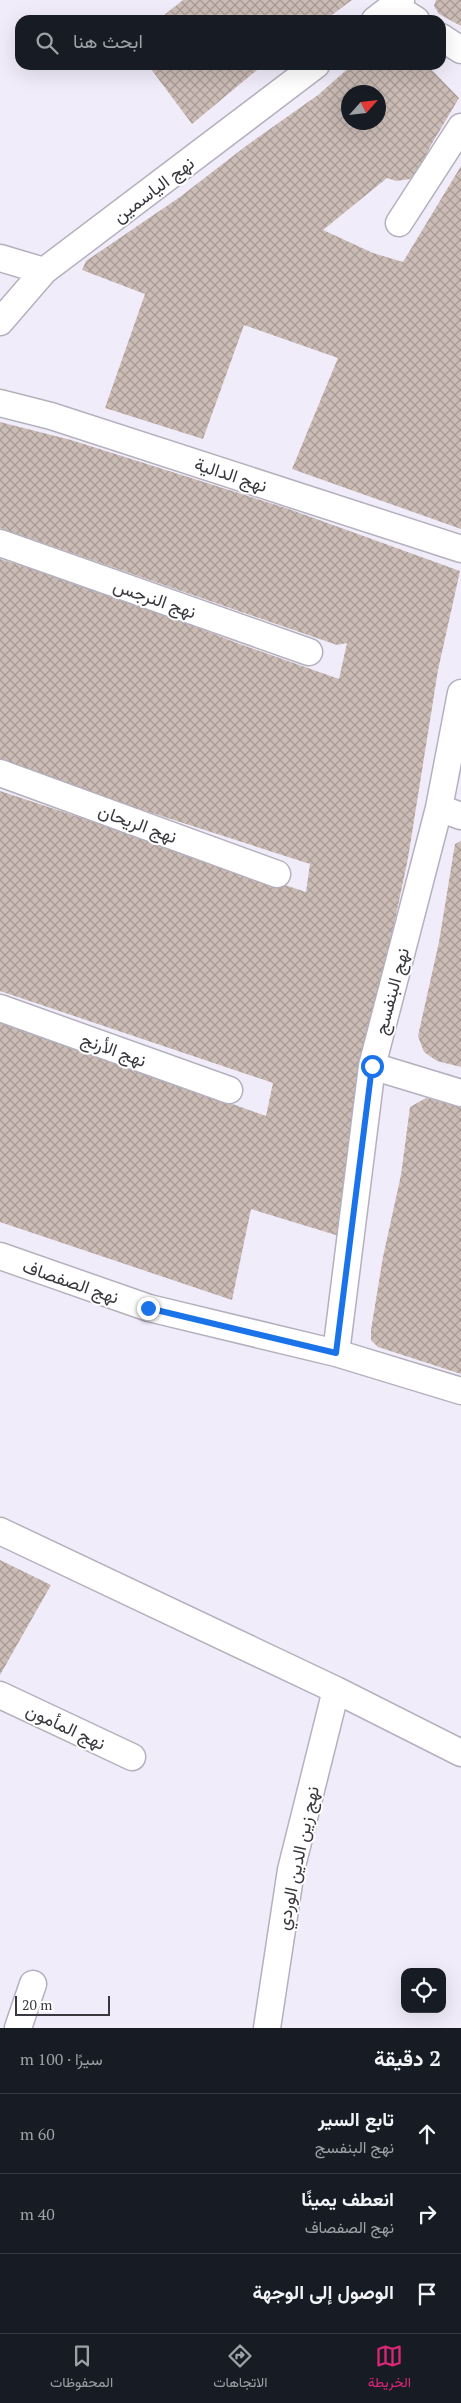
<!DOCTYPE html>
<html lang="ar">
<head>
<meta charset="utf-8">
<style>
	:root { --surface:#171b24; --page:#242831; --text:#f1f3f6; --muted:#9ea1a6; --line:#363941; --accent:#db2777 }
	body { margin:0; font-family:"PT Serif",Vazirmatn,serif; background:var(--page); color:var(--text); direction:rtl }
	.controls { position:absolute; right:15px; bottom:15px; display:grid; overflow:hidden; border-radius:10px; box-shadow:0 5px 20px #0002 }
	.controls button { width:45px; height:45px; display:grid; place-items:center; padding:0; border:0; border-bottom:1px solid var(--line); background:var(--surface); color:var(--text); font:25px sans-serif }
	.compass { position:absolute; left:341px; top:85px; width:45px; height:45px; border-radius:50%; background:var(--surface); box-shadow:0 5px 20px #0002; rotate:63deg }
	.scale { position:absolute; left:15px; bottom:12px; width:95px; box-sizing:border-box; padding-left:5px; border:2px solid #3a383e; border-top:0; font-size:14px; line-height:18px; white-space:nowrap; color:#3a383e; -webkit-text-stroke:4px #fff; paint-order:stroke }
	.stop { position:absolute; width:15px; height:15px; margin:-11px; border:4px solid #1a73e8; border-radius:50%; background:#fff }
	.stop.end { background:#1a73e8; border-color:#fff; box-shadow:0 1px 5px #0008 }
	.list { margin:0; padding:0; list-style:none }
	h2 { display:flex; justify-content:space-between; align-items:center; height:65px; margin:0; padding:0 20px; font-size:21px }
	h2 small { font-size:16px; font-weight:400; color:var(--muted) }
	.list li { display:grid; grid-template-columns:32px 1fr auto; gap:15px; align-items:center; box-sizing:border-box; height:80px; padding:0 20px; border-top:1px solid var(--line) }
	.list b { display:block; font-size:19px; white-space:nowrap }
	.list p { margin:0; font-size:16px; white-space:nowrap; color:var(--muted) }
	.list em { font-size:16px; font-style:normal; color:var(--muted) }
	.icon { flex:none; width:28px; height:28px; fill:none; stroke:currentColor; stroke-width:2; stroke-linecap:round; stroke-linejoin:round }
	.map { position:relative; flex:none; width:461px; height:2028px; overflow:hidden; direction:ltr }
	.search { position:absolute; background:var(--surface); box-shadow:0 5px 20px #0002; left:15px; right:15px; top:15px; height:55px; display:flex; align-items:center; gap:12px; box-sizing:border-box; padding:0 18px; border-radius:15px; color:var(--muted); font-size:19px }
	.sheet { height:305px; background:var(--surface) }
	nav { display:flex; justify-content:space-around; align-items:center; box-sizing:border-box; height:70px; border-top:1px solid var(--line); background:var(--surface); font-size:14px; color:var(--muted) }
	nav a { display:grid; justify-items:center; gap:2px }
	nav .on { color:var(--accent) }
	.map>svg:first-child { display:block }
	.building { fill:url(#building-cross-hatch); fill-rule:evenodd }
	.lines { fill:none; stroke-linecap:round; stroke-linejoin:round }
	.street-casing { stroke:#b5b0bd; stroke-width:29 }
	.street { stroke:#fff; stroke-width:26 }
	.route { stroke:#1a73e8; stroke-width:6 }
	.labels { text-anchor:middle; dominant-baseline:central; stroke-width:4; stroke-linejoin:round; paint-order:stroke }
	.street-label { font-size:18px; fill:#3a383e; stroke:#fff }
</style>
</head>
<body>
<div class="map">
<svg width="461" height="2028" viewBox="0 0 461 2028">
	<defs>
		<pattern id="building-cross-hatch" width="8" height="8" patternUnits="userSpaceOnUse" patternTransform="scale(1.25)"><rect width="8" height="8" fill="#ccbcb6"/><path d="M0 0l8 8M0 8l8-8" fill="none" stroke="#a79a95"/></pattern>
	</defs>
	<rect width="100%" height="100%" fill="#f1ecfa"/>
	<path class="building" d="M183,0H352L325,20H158Z
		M436,0H461V26L439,14L434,6Z
		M148,65H263L192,124Z
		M352,65H427L459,98L431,145L418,171L410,179L396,181L387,178L323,230L373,253L403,262L461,166V529L292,469L338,358L244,325L203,439L105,408L145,294L82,270L86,261L180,197L246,146L318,95ZM348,92H378V122H348Z
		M0,422L71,440L286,508L460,571L438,670L408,858L387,958L339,1236L251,1209L232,1300L0,1222V1020L266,1116L273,1083L0,991V791L306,892L310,864L87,792L0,759V559L116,596L237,643L339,679L347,643L337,645L0,528Z
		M461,841V1067L437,1061L424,1052L418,1036L439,942L455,844Z
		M426,1098L461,1107V1374L378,1347L371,1340V1330L383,1257L401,1175L410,1107Z
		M0,1560L51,1585L0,1675Z"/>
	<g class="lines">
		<defs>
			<path id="street" d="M394,6L416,20
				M375,20L401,0
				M441,37L461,50
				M399,223L461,127
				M0,258L44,271
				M0,322L44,271L316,65
				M0,403L51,416L461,549
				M0,543L309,652
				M0,773L277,874
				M439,808L461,816
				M0,1008L229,1090
				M372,1066L461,1093
				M0,1256L149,1308L336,1353L461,1391
				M336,1353L372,1066L439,808L461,693
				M0,1531L336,1690L461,1753
				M0,1695L132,1757
				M18,2028L33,1984
				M267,2028L291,1870L336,1690"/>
		</defs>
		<use href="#street" class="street-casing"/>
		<use href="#street" class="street"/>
	</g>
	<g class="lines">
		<path class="route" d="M148,1308L336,1353L372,1066"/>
	</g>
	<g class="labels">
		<g class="street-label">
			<text transform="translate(153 189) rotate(-37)">نهج الياسمين</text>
			<text transform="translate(231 474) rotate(18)">نهج الدالية</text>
			<text transform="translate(155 598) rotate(19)">نهج النرجس</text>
			<text transform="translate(138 823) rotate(20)">نهج الريحان</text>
			<text transform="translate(391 991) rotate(-75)">نهج البنفسج</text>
			<text transform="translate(114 1049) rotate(20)">نهج الأرنج</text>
			<text transform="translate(71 1281) rotate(19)">نهج الصفصاف</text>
			<text transform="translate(66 1726) rotate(25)">نهج المأمون</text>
			<text transform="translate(297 1858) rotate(-78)">نهج زين الدين الوردي</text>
		</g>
	</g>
</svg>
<div class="controls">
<button><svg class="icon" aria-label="locate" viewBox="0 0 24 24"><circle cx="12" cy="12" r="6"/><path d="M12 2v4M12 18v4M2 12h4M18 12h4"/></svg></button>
</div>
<svg class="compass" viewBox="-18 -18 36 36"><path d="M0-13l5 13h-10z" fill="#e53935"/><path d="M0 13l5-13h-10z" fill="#9ea1a6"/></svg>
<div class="scale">20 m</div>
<div class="stop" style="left:372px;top:1066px"></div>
<div class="stop end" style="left:148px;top:1308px"></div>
<div class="search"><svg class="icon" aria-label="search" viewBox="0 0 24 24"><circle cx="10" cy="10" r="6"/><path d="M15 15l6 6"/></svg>ابحث هنا</div>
</div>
<section class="sheet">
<h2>2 دقيقة<small>سيرًا · 100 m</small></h2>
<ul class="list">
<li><svg class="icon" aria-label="ahead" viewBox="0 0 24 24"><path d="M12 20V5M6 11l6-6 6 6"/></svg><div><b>تابع السير</b><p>نهج البنفسج</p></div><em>60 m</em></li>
<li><svg class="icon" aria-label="right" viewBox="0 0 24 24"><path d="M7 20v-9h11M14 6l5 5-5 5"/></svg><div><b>انعطف يمينًا</b><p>نهج الصفصاف</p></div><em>40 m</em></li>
<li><svg class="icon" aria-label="arrive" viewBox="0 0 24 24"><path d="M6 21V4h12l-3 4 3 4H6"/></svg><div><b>الوصول إلى الوجهة</b></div></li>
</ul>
</section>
<nav>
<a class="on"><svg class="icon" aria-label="map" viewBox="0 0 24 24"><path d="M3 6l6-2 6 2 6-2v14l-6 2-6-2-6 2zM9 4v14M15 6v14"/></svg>الخريطة</a>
<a><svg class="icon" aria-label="directions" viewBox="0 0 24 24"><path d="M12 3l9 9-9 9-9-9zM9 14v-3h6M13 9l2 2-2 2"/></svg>الاتجاهات</a>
<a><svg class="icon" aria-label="saved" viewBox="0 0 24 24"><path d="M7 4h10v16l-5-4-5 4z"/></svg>المحفوظات</a>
</nav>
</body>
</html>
